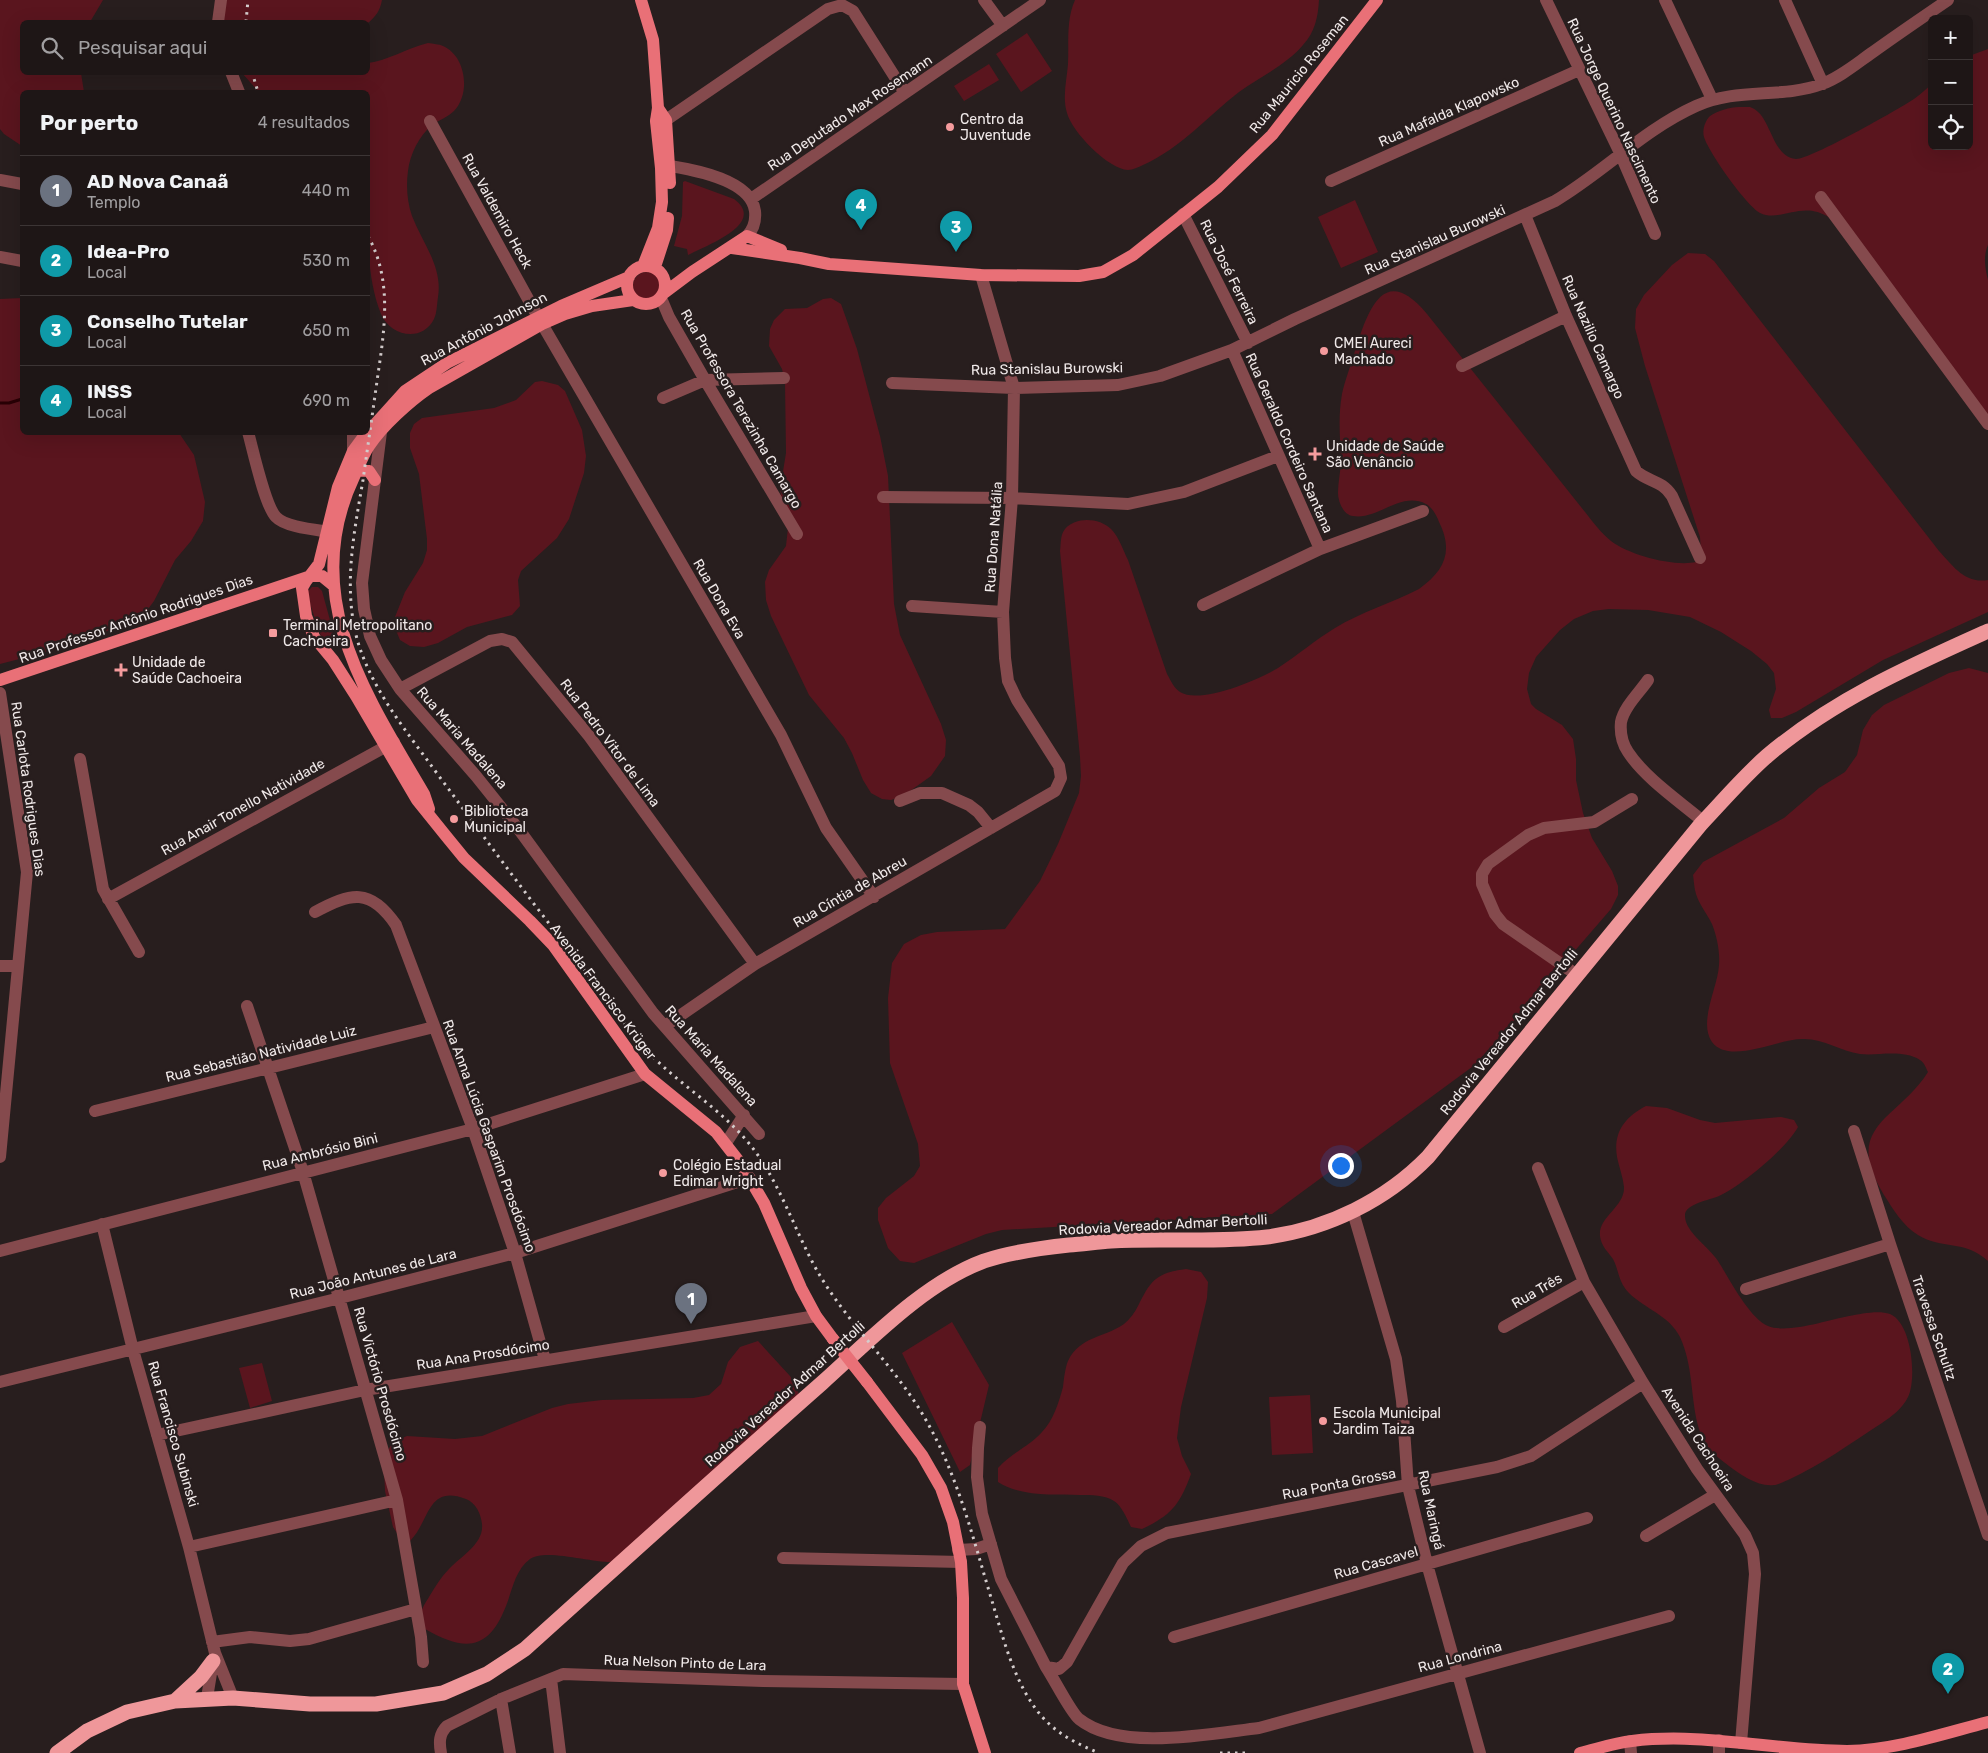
<!DOCTYPE html>
<html lang="pt">
<head>
<meta charset="utf-8">
<style>
	:root { --surface:#1e1616; --page:#261f1f; --text:#f1f3f6; --muted:#a19fa1; --line:#3c3535; --accent:#f59b9d }
	body { margin:0; font-family:Rubik,sans-serif; background:var(--page); color:var(--text) }
	.controls { position:absolute; right:15px; top:15px; display:grid; overflow:hidden; border-radius:8px; box-shadow:0 5px 20px #0002 }
	.controls button { width:45px; height:45px; display:grid; place-items:center; padding:0; border:0; border-bottom:1px solid var(--line); background:var(--surface); color:var(--text); font:25px sans-serif }
	.you { position:absolute; left:1340px; top:1165px; width:18px; height:18px; margin:-12px; border:4px solid #fff; border-radius:50%; background:#1a73e8; box-shadow:0 0 0 8px #1a73e833 }
	.badge { display:grid; place-items:center; width:32px; height:32px; border-radius:50%; background:var(--accent); color:#fff; font-size:16px; font-weight:700 }
	.pin { position:absolute; translate:-50% -41px; filter:drop-shadow(0 1px 2px #0008) }
	.pin::after { content:''; position:absolute; top:26px; width:18px; height:15px; background:inherit; clip-path:polygon(0 0,100% 0,50% 100%) }
	.list { margin:0; padding:0; list-style:none }
	h2 { display:flex; justify-content:space-between; align-items:center; height:65px; margin:0; padding:0 20px; font-size:21px }
	h2 small { font-size:16px; font-weight:400; color:var(--muted) }
	.list li { display:grid; grid-template-columns:32px 1fr auto; gap:15px; align-items:center; box-sizing:border-box; height:70px; padding:0 20px; border-top:1px solid var(--line) }
	.list b { display:block; font-size:19px; white-space:nowrap }
	.list p { margin:0; font-size:16px; white-space:nowrap; color:var(--muted) }
	.list em { font-size:16px; font-style:normal; color:var(--muted) }
	.icon { flex:none; width:28px; height:28px; fill:none; stroke:currentColor; stroke-width:2; stroke-linecap:round; stroke-linejoin:round }
	.map { position:relative; flex:none; width:1988px; height:1753px; overflow:hidden }
	.search { position:absolute; background:var(--surface); box-shadow:0 5px 20px #0002; left:20px; top:20px; width:350px; height:55px; display:flex; align-items:center; gap:12px; box-sizing:border-box; padding:0 18px; border-radius:8px; color:var(--muted); font-size:19px }
	.panel { position:absolute; background:var(--surface); box-shadow:0 5px 20px #0002; left:20px; top:90px; width:350px; height:345px; border-radius:8px }
	.map>svg:first-child { display:block }
	.green { fill:#5a151e }
	.lines { fill:none; stroke-linecap:round; stroke-linejoin:round }
	.stream { stroke:#280005; stroke-width:3 }
	.minor { stroke:#854a4d; stroke-width:12 }
	.major { stroke:#e97077; stroke-width:12 }
	.highway { stroke:#ef979a; stroke-width:15 }
	.rail { stroke:#d4cdcd; stroke-width:3; stroke-dasharray:2.5 5; stroke-linecap:butt }
	.major-bridge { stroke:#e97077; stroke-width:12 }
	.poi-dot { fill:#f59b9d; stroke:#281e1e; stroke-width:2 }
	.labels { text-anchor:middle; dominant-baseline:central; stroke-width:5; stroke-linejoin:round; paint-order:stroke }
	.street-label { font-size:14px; fill:#f0e9e9; stroke:#281e1e }
	.poi-label { font-size:14px; fill:#f0e9e9; stroke:#281e1e; text-anchor:start }
</style>
</head>
<body>
<div class="map">
<svg width="1988" height="1753" viewBox="0 0 1988 1753">
	<rect width="100%" height="100%" fill="#281e1e"/>
	<path class="green" d="M0,0H103L90,22H22V72L81,73L84,92H22V146L4,134L0,129Z
		M223,0H382C380,11 376,16 368,23L222,22Z
		M1075,0H1319C1318,17 1315,32 1303,45C1286,65 1260,77 1239,92C1207,117 1181,148 1143,165C1138,167 1133,170 1128,170C1108,169 1072,132 1067,113C1062,97 1067,79 1068,64C1069,42 1066,20 1075,0Z
		M1027,33L1052,71L1021,92L996,54Z
		M428,43C433,44 439,44 443,46C466,56 471,93 454,111C448,117 439,120 432,125C419,136 410,154 408,171C406,185 407,202 412,216C422,242 443,267 438,297C437,303 437,313 434,319C422,343 390,336 381,314C366,276 368,234 368,194C368,160 368,126 368,92H259L242,73L368,72V63C387,61 407,48 428,43Z
		M1988,49V245C1983,256 1985,268 1988,280V416L1830,218C1802,199 1781,223 1760,213C1746,205 1709,153 1704,137C1702,130 1705,121 1710,116C1717,111 1730,107 1739,107C1742,107 1747,107 1750,107C1772,114 1770,156 1796,159C1809,160 1899,109 1914,99C1921,94 1926,89 1932,84V146H1969V56Z
		M989,64L999,80L964,101L954,86Z
		M685,181L734,199C768,224 704,246 688,255L687,249L674,246L682,216L683,182Z
		M1355,200L1378,252L1341,268L1318,217Z
		M1688,253L1705,254L1714,261L1939,551C1953,566 1965,584 1988,580V612L1883,660L1796,712L1782,718H1771L1769,710L1776,689L1774,673L1767,664L1751,651L1721,632L1690,617L1648,610L1609,609L1593,611L1574,619L1560,630L1536,657L1529,673L1527,689L1531,704L1536,709L1562,725L1573,739L1576,759V780L1583,813L1592,838L1612,871L1618,886V895L1611,909L1494,1044L1472,1067L1272,1214L1002,1230L986,1234L914,1263L900,1261L888,1248L878,1220V1208L886,1198L914,1176L920,1166L918,1144L890,1063L888,998L892,963L904,944L921,935L937,932L1005,929L1040,881L1058,844L1079,793L1081,776L1080,757L1060,551C1061,544 1060,535 1065,529C1076,516 1100,518 1111,529C1119,537 1123,550 1128,560L1167,674C1171,681 1174,688 1180,692C1200,705 1260,679 1278,668C1298,655 1315,640 1335,628C1361,612 1392,603 1419,589C1444,571 1454,552 1439,522C1437,516 1432,507 1426,504C1401,491 1378,520 1353,516C1343,515 1338,501 1338,493C1338,481 1341,470 1341,459C1340,437 1338,416 1342,394C1345,380 1351,365 1355,351C1368,310 1384,262 1427,314L1585,512C1593,522 1601,533 1611,541C1629,555 1674,567 1696,562L1701,553L1700,537L1645,366L1635,328L1636,309L1644,295L1672,265Z
		M633 286a14 14 0 1 1 28 0a14 14 0 1 1-28 0Z
		M22,298V432L179,433L194,455L205,502L203,521L191,541L175,560L154,601L145,613L124,625L58,649L0,664V299Z
		M831,298L841,304L857,349L880,436L888,476L894,604L900,635L941,724L946,740L945,756L931,776L903,796L891,800L882,799L871,793L863,780L852,753L844,738L809,695L771,616L766,600L765,582L769,570L786,546L788,528L780,490L786,453L785,382L782,369L769,346L770,329L774,320L785,309L807,308L823,299Z
		M542,381L558,385L565,391L582,430L586,456L584,473L569,519L557,538L521,571L518,580L520,606L512,615L467,627L438,643L424,647L410,646L400,640L395,628V617L405,592L423,563L427,550V539L419,474L410,448V433L414,424L422,418L494,408L516,400L535,382Z
		M312,587H318L322,591L333,631L332,637L327,639L321,636L307,595L308,591Z
		M1969,668L1988,673V1261C1964,1239 1942,1250 1918,1235C1903,1226 1893,1209 1884,1195C1841,1125 1898,1120 1928,1072C1926,1068 1924,1062 1920,1060C1902,1049 1879,1056 1860,1054C1840,1051 1823,1038 1802,1039C1778,1039 1729,1065 1712,1042C1698,1022 1718,987 1719,965C1720,951 1717,937 1712,924C1707,914 1699,904 1696,894C1694,888 1694,881 1693,875L1703,862L1784,818L1819,788L1845,772L1857,755L1863,730L1872,715L1884,705L1949,673Z
		M1646,1106L1667,1108L1700,1120L1715,1123L1781,1117L1794,1120L1798,1127C1786,1149 1741,1186 1719,1196C1710,1200 1684,1204 1685,1216C1685,1232 1709,1247 1718,1261C1729,1278 1749,1318 1768,1326C1787,1334 1828,1320 1849,1316C1861,1314 1878,1310 1890,1314C1912,1323 1917,1379 1908,1397C1903,1408 1891,1417 1882,1423C1851,1443 1821,1465 1788,1480C1783,1482 1778,1485 1774,1485C1758,1487 1741,1475 1729,1466C1716,1456 1703,1446 1699,1429C1690,1398 1694,1368 1680,1337C1669,1315 1645,1309 1629,1293C1618,1282 1619,1270 1613,1259C1608,1252 1601,1246 1600,1236C1598,1217 1625,1207 1624,1187C1623,1177 1619,1167 1617,1157C1613,1132 1625,1117 1646,1106Z
		M1186,1269L1201,1272L1208,1282L1207,1298L1181,1407L1177,1438L1182,1456L1191,1474C1180,1504 1172,1515 1142,1529L1131,1527C1127,1519 1122,1506 1114,1501C1105,1495 1091,1495 1080,1495C1054,1494 1021,1497 998,1482V1468C1011,1453 1030,1446 1042,1432C1053,1421 1059,1402 1063,1387C1064,1379 1065,1368 1068,1361C1080,1336 1104,1338 1124,1324C1130,1319 1135,1312 1138,1306C1151,1280 1156,1273 1186,1269Z
		M952,1322L989,1385L970,1465L960,1472L902,1353Z
		M758,1341L790,1376L798,1389L799,1401L613,1562C592,1563 545,1548 530,1559C515,1570 512,1591 506,1606C488,1652 464,1651 425,1629C424,1625 422,1619 421,1614C421,1609 426,1602 429,1597C435,1587 441,1577 449,1569C461,1556 484,1544 482,1524C481,1514 476,1503 466,1499C427,1484 430,1521 410,1541L401,1539L393,1527L385,1491L384,1470L385,1455L393,1442L407,1436L455,1439L482,1436L552,1408L568,1404L602,1400L693,1398L709,1395L721,1384L728,1362L740,1347Z
		M262,1363L272,1401L250,1408L239,1368Z
		M1310,1395L1313,1453L1272,1455L1269,1397Z"/>
	<g class="lines">
		<path class="stream" d="M0,403H9L22,399"/>
		<path class="minor" d="M984,0L1003,26
			M1546,0L1620,153L1655,234
			M1665,0L1712,99
			M1785,0L1823,84
			M218,22L221,0
			M231,72L239,92
			M430,121L538,317L781,735L826,828L874,897
			M656,121L666,120L828,9L842,5L853,11L905,93
			M670,166C695,170 751,180 755,211C756,221 753,230 747,236
			M0,180L22,184
			M1331,181L1579,70
			M1821,197L1988,424
			M751,199L1040,0
			M1183,214L1248,343
			M1525,215L1566,316L1636,471C1648,482 1662,480 1672,496L1700,558
			M0,257L22,261
			M661,298L669,317L705,380L797,534
			M1232,350L1320,549
			M1462,366L1566,316
			M892,383L1014,388L1118,385L1160,376L1232,350L1295,319L1555,201C1604,172 1643,130 1696,106C1737,87 1782,99 1822,84C1841,77 1857,63 1873,52C1898,34 1923,17 1948,0
			M663,398L705,380L784,378
			M248,432C253,450 265,506 276,517C286,528 321,530 336,533
			M381,432L362,583L364,609L370,636L381,660L400,689L476,776L520,831L653,1013L759,1134
			M353,451V432
			M883,497L1012,498L1128,504L1184,492L1278,456
			M1203,605L1320,549L1423,511
			M912,606L1003,612
			M1648,680C1639,693 1624,707 1621,722C1620,732 1622,743 1628,752C1645,778 1679,801 1704,822
			M400,689L490,641L502,639L512,642L589,736L755,964
			M0,693L27,872L0,1157
			M80,759L103,889L139,952
			M900,801L920,793H942L969,805L978,812L991,828
			M108,899L394,742
			M315,912C351,893 370,887 396,925L473,1129L515,1253L545,1360
			M0,966H17
			M1577,975L1503,924L1495,914L1482,884V874L1488,864L1528,835L1544,828L1594,822L1632,799
			M247,1006L303,1172L397,1500L421,1637L423,1662
			M665,1026L755,964L1055,791L1061,778L1059,766L1017,700L1008,681L1005,658L1003,612L1012,498L1014,388L981,275
			M95,1111L434,1027
			M1854,1131L1890,1244L1988,1535
			M726,1143L744,1115
			M1538,1168L1584,1282L1643,1383L1697,1469L1745,1535L1753,1553L1755,1574L1741,1743
			M1353,1212L1396,1359L1402,1401L1408,1486L1427,1564L1480,1753
			M102,1224L133,1350L189,1547L215,1653L233,1698
			M0,1251L473,1129L645,1074
			M1746,1289L1890,1244
			M1504,1327L1584,1282
			M0,1382L340,1298L515,1253L750,1178
			M980,1427L978,1448L977,1477L982,1514L1001,1579L1046,1667L1059,1669L1067,1662L1123,1563L1141,1546L1167,1533L1497,1467L1531,1456L1643,1383
			M157,1435L365,1390L816,1316
			M1646,1536L1715,1495
			M189,1547L397,1500
			M958,1550L976,1549L991,1544
			M783,1558L961,1562
			M1174,1637L1587,1518
			M212,1642L250,1637L290,1641L309,1639L416,1609
			M1046,1667C1053,1677 1071,1713 1079,1719C1120,1752 1209,1734 1259,1728L1669,1616
			M551,1679L560,1753
			M207,1698L213,1661
			M501,1699L510,1753
			M1719,1740V1753
			M1630,1741L1631,1753
			M441,1753C439,1742 439,1734 447,1726L501,1699L563,1674L763,1681L963,1684"/>
		<path class="major" d="M641,0L653,40L658,108L656,121L661,168L662,202L658,228L643,266
			M658,108L666,120L670,183
			M732,248L800,258L829,264L981,275L1079,276L1103,272L1133,255L1218,187L1272,135L1377,0
			M627 285a19 19 0 1 1 38 0a19 19 0 1 1-38 0Z
			M655,267L667,230L668,218
			M664,293L692,272L747,236L781,250
			M367,432L353,451L338,487L319,564L306,581L302,588L306,616L314,637L333,660L356,696L417,800L446,836L464,858L530,921L553,945L645,1074L716,1132L741,1164L764,1203L801,1288L816,1316L833,1339
			M368,432L405,391L447,363L561,306L629,277
			M358,470L369,471L375,480
			M0,680L311,576H322L333,585
			M429,809L424,794C366,695 298,595 354,477C359,466 363,455 369,446C382,426 410,401 429,388L542,324L565,314L592,306L633,300
			M867,1382L922,1455L941,1488L953,1522L961,1562L963,1598V1684L985,1753
			M1580,1753C1597,1749 1614,1743 1632,1741C1704,1732 1775,1751 1847,1751C1895,1750 1942,1734 1988,1722"/>
		<path class="highway" d="M175,1701L201,1677L213,1661
			M57,1753L87,1731L127,1712L175,1701L233,1698L310,1704H376L443,1693L487,1674L525,1649C624,1560 722,1471 822,1383C869,1341 924,1283 984,1261C1011,1252 1040,1248 1069,1245C1083,1244 1097,1242 1111,1241C1163,1238 1215,1243 1267,1237C1328,1229 1386,1200 1428,1157L1701,824C1723,801 1743,777 1767,756C1833,700 1910,666 1988,631"/>
		<path class="rail" d="M246,22L248,0
			M252,72L258,92
			M368,236C392,279 385,327 378,374C373,410 368,445 363,480C354,533 343,586 357,639C371,688 404,728 433,768C467,814 500,859 534,904C558,935 581,965 604,996C618,1015 632,1035 648,1052C679,1084 718,1107 747,1141C780,1180 794,1231 819,1274C848,1323 890,1362 920,1410C956,1468 972,1535 992,1601C1004,1641 1016,1690 1046,1721C1061,1736 1080,1745 1099,1753
			M1220,1753H1246"/>
		<path class="major-bridge" d="M833,1339L867,1382"/>
	</g>
	<g class="poi-dot">
		<circle cx="950" cy="127" r="5"/>
		<circle cx="1324" cy="351" r="5"/>
		<path d="M1312.5 446.5h5v5h5v5h-5v5h-5v-5h-5v-5h5z"/>
		<rect x="268" y="628" width="10" height="10" rx="2.5"/>
		<path d="M118.5 662.5h5v5h5v5h-5v5h-5v-5h-5v-5h5z"/>
		<circle cx="454" cy="819" r="5"/>
		<circle cx="663" cy="1173" r="5"/>
		<circle cx="1323" cy="1421" r="5"/>
	</g>
	<g class="labels">
		<g class="street-label">
			<text transform="translate(1299 74) rotate(-51)">Rua Mauricio Roseman</text>
			<text transform="translate(1614 111) rotate(65)">Rua Jorge Querino Nascimento</text>
			<text transform="translate(1449 112) rotate(-24)">Rua Mafalda Klapowsko</text>
			<text transform="translate(850 113) rotate(-34)">Rua Deputado Max Rosemann</text>
			<text transform="translate(497 211) rotate(61)">Rua Valdemiro Heck</text>
			<text transform="translate(1435 240) rotate(-24)">Rua Stanislau Burowski</text>
			<text transform="translate(1229 272) rotate(64)">Rua José Ferreira</text>
			<text transform="translate(484 329) rotate(-28)">Rua Antônio Johnson</text>
			<text transform="translate(1593 337) rotate(66)">Rua Nazilio Camargo</text>
			<text transform="translate(1047 369) rotate(-1)">Rua Stanislau Burowski</text>
			<text transform="translate(741 409) rotate(60)">Rua Professora Terezinha Camargo</text>
			<text transform="translate(1289 443) rotate(66)">Rua Geraldo Cordeiro Santana</text>
			<text transform="translate(994 537) rotate(-86)">Rua Dona Natália</text>
			<text transform="translate(719 599) rotate(60)">Rua Dona Eva</text>
			<text transform="translate(136 619) rotate(-19)">Rua Professor Antônio Rodrigues Dias</text>
			<text transform="translate(462 738) rotate(49)">Rua Maria Madalena</text>
			<text transform="translate(610 743) rotate(53)">Rua Pedro Vitor de Lima</text>
			<text transform="translate(28 789) rotate(82)">Rua Carlota Rodrigues Dias</text>
			<text transform="translate(243 807) rotate(-29)">Rua Anair Tonello Natividade</text>
			<text transform="translate(850 892) rotate(-30)">Rua Cíntia de Abreu</text>
			<text transform="translate(603 992) rotate(53)">Avenida Francisco Krüger</text>
			<text transform="translate(1509 1032) rotate(-51)">Rodovia Vereador Admar Bertolli</text>
			<text transform="translate(261 1054) rotate(-14)">Rua Sebastião Natividade Luiz</text>
			<text transform="translate(711 1056) rotate(48)">Rua Maria Madalena</text>
			<text transform="translate(489 1136) rotate(70)">Rua Anna Lúcia Gasparim Prosdócimo</text>
			<text transform="translate(320 1152) rotate(-14)">Rua Ambrósio Bini</text>
			<text transform="translate(1163 1225) rotate(-3)">Rodovia Vereador Admar Bertolli</text>
			<text transform="translate(373 1274) rotate(-14)">Rua João Antunes de Lara</text>
			<text transform="translate(1537 1291) rotate(-30)">Rua Três</text>
			<text transform="translate(1934 1328) rotate(71)">Travessa Schultz</text>
			<text transform="translate(483 1355) rotate(-9)">Rua Ana Prosdócimo</text>
			<text transform="translate(380 1384) rotate(74)">Rua Victório Prosdócimo</text>
			<text transform="translate(785 1394) rotate(-42)">Rodovia Vereador Admar Bertolli</text>
			<text transform="translate(173 1434) rotate(74)">Rua Francisco Subinski</text>
			<text transform="translate(1698 1439) rotate(57)">Avenida Cachoeira</text>
			<text transform="translate(1339 1484) rotate(-11)">Rua Ponta Grossa</text>
			<text transform="translate(1431 1510) rotate(78)">Rua Maringá</text>
			<text transform="translate(1376 1563) rotate(-16)">Rua Cascavel</text>
			<text transform="translate(1460 1657) rotate(-15)">Rua Londrina</text>
			<text transform="translate(685 1663) rotate(2)">Rua Nelson Pinto de Lara</text>
		</g>
		<g class="poi-label">
			<text x="960" y="119">Centro da<tspan x="960" dy="16">Juventude</tspan></text>
			<text x="1334" y="343">CMEI Aureci<tspan x="1334" dy="16">Machado</tspan></text>
			<text x="1326" y="446">Unidade de Saúde<tspan x="1326" dy="16">São Venâncio</tspan></text>
			<text x="283" y="625">Terminal Metropolitano<tspan x="283" dy="16">Cachoeira</tspan></text>
			<text x="132" y="662">Unidade de<tspan x="132" dy="16">Saúde Cachoeira</tspan></text>
			<text x="464" y="811">Biblioteca<tspan x="464" dy="16">Municipal</tspan></text>
			<text x="673" y="1165">Colégio Estadual<tspan x="673" dy="16">Edimar Wright</tspan></text>
			<text x="1333" y="1413">Escola Municipal<tspan x="1333" dy="16">Jardim Taiza</tspan></text>
		</g>
	</g>
</svg>
<div class="controls">
<button>+</button>
<button>−</button>
<button><svg class="icon" aria-label="locate" viewBox="0 0 24 24"><circle cx="12" cy="12" r="6"/><path d="M12 2v4M12 18v4M2 12h4M18 12h4"/></svg></button>
</div>
<div class="you"></div>
<div class="pin badge" style="left:691px;top:1324px;background:#6b7280">1</div>
<div class="pin badge" style="left:1948px;top:1694px;background:#0f9aa8">2</div>
<div class="pin badge" style="left:956px;top:252px;background:#0f9aa8">3</div>
<div class="pin badge" style="left:861px;top:230px;background:#0f9aa8">4</div>
<div class="search"><svg class="icon" aria-label="search" viewBox="0 0 24 24"><circle cx="10" cy="10" r="6"/><path d="M15 15l6 6"/></svg>Pesquisar aqui</div>
<section class="panel">
<h2>Por perto<small>4 resultados</small></h2>
<ul class="list">
<li><span class="badge" style="background:#6b7280">1</span><div><b>AD Nova Canaã</b><p>Templo</p></div><em>440 m</em></li>
<li><span class="badge" style="background:#0f9aa8">2</span><div><b>Idea-Pro</b><p>Local</p></div><em>530 m</em></li>
<li><span class="badge" style="background:#0f9aa8">3</span><div><b>Conselho Tutelar</b><p>Local</p></div><em>650 m</em></li>
<li><span class="badge" style="background:#0f9aa8">4</span><div><b>INSS</b><p>Local</p></div><em>690 m</em></li>
</ul>
</section>
</div>
</body>
</html>
